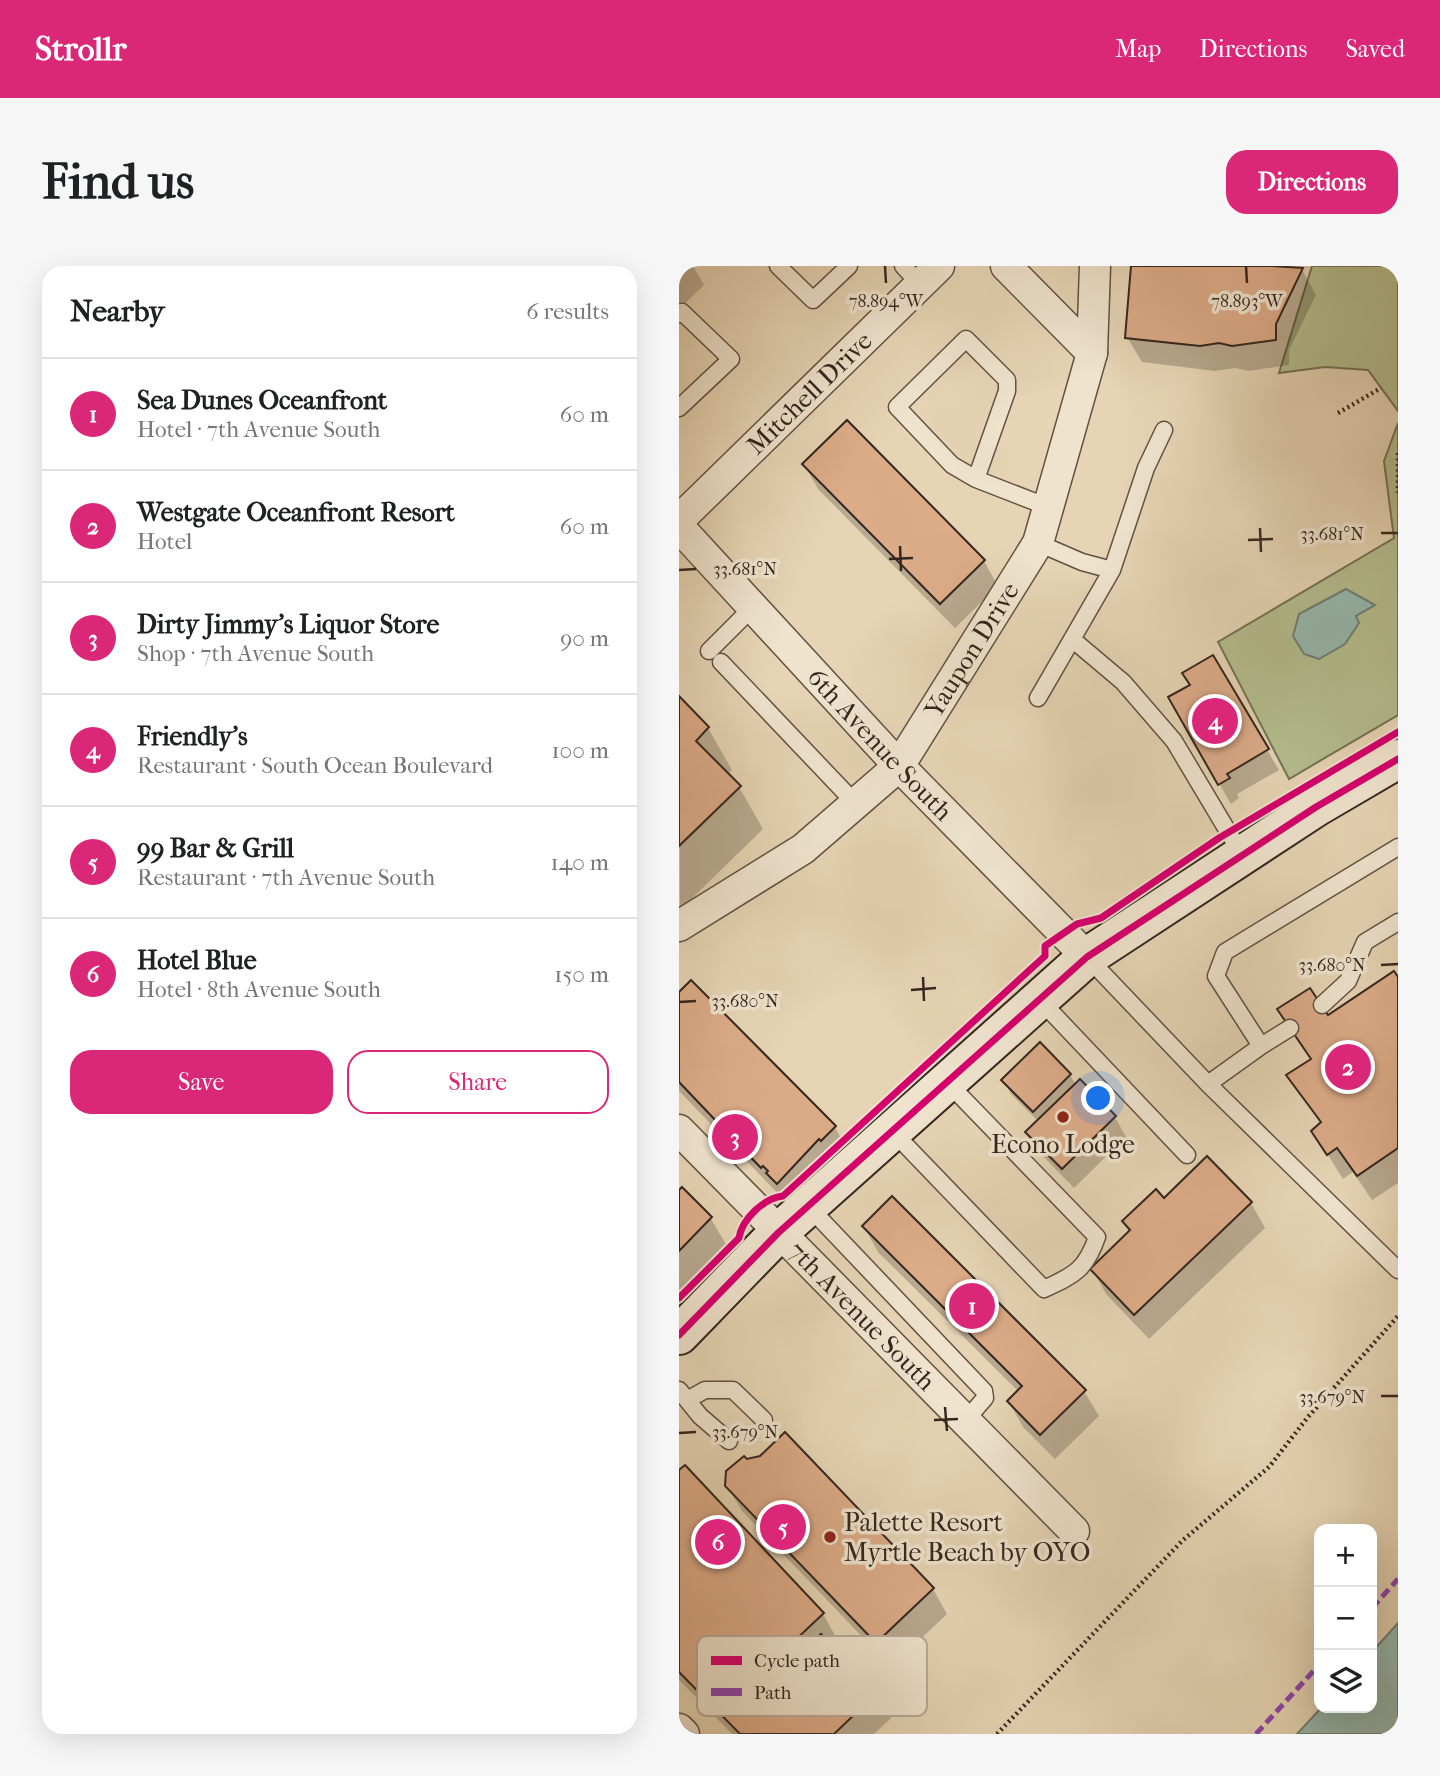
<!DOCTYPE html>
<html lang="en">
<head>
<meta charset="utf-8">
<style>
	:root { --surface:#fff; --page:#f6f6f6; --text:#202124; --muted:#757577; --line:#e0e0e0; --accent:#db2777 }
	body { margin:0; font-family:"IM FELL French Canon",serif; background:var(--page); color:var(--text) }
	.controls { position:absolute; right:21px; bottom:21px; display:grid; overflow:hidden; border-radius:14px; box-shadow:0 7px 28px #0002 }
	.controls button { width:63px; height:63px; display:grid; place-items:center; padding:0; border:0; border-bottom:2px solid var(--line); background:var(--surface); color:var(--text); font:35px sans-serif }
	.you { position:absolute; left:420px; top:833px; width:24px; height:24px; margin:-18px; border:5px solid #fff; border-radius:50%; background:#1a73e8; box-shadow:0 0 0 10px #1a73e833 }
	.badge { display:grid; place-items:center; width:46px; height:46px; border-radius:50%; background:var(--accent); color:#fff; font-size:23px; font-weight:700 }
	.pin { position:absolute; translate:-50% -50%; border:4px solid #fff; box-shadow:0 2px 7px #0006 }
	.list { margin:0; padding:0; list-style:none }
	h2 { display:flex; justify-content:space-between; align-items:center; height:91px; margin:0; padding:0 28px; font-size:30px }
	h2 small { font-size:23px; font-weight:400; color:var(--muted) }
	.list li { display:grid; grid-template-columns:46px 1fr auto; gap:21px; align-items:center; box-sizing:border-box; height:112px; padding:0 28px; border-top:2px solid var(--line) }
	.list b { display:block; font-size:26px; white-space:nowrap }
	.list p { margin:0; font-size:23px; white-space:nowrap; color:var(--muted) }
	.list em { font-size:23px; font-style:normal; color:var(--muted) }
	.actions { display:flex; gap:14px; padding:21px 28px }
	.actions a { flex:1; padding:16px 0; border:2px solid var(--accent); border-radius:21px; text-align:center; font-size:24px; color:var(--accent) }
	.actions .main { background:var(--accent); color:#fff }
	.icon { flex:none; width:38px; height:38px; fill:none; stroke:currentColor; stroke-width:2; stroke-linecap:round; stroke-linejoin:round }
	.map { position:relative; flex:none; width:719px; height:1468px; overflow:hidden; border-radius:21px }
	header { display:flex; align-items:center; gap:42px; box-sizing:border-box; height:98px; padding:0 35px; background:var(--accent); color:#fff }
	header strong { font-size:33px }
	nav { display:flex; gap:38px; margin-inline-start:auto; font-size:24px }
	.intro { display:flex; align-items:center; justify-content:space-between; box-sizing:border-box; height:168px; padding:0 42px }
	h1 { margin:0; font-size:49px }
	.button { padding:18px 32px; border-radius:21px; background:var(--accent); color:#fff; font-size:24px; font-weight:700 }
	main { display:flex; gap:42px; padding:0 42px }
	aside { flex:1; background:var(--surface); border-radius:21px; box-shadow:0 7px 28px #0002 }
	.map>svg:first-child { display:block }
	.green { fill:#b4bd8e; stroke:#747256; stroke-width:2 }
	.water { fill:#96b8ad; stroke:#6f7e74; stroke-width:2 }
	.shadow { fill:#0003 }
	.building { fill:#dcab88; stroke:#35261f; stroke-width:2 }
	.lines { fill:none; stroke-linecap:round; stroke-linejoin:round }
	.lane-casing { stroke:#615244; stroke-width:19 }
	.street-casing { stroke:#615244; stroke-width:33 }
	.secondary-casing { stroke:#35261f; stroke-width:42 }
	.path { stroke:#35261f; stroke-width:4.5; stroke-dasharray:2 3.5; stroke-linecap:butt }
	.lane { stroke:#efe3ce; stroke-width:16 }
	.street { stroke:#efe3ce; stroke-width:30 }
	.secondary { stroke:#efe3ce; stroke-width:38 }
	.quiet { stroke:#8e44ad; stroke-width:5; stroke-dasharray:10 5; stroke-linecap:butt }
	.cycleway-casing { stroke:#efe3ce; stroke-width:11 }
	.cycleway { stroke:#d6006c; stroke-width:7 }
	.ticks { fill:none; stroke:#35261f; stroke-width:2.5 }
	.poi-dot { fill:#8f2418; stroke:#efe3ce; stroke-width:2.5 }
	.labels { text-anchor:middle; dominant-baseline:central; stroke-width:7; stroke-linejoin:round; paint-order:stroke }
	.street-label { font-size:26px; fill:#35261f; stroke:#efe3ce }
	.poi-label { font-size:26px; fill:#35261f; stroke:#efe3ce }
	.key { fill:#efe3ce; stroke:#b7aa9a; stroke-width:2 }
	.key-label { font-size:19px; fill:#35261f }
	.ticks-label { font-size:18px; text-anchor:middle; fill:#35261f; stroke:#efe3ce; stroke-width:7; stroke-linejoin:round; paint-order:stroke }
</style>
</head>
<body>
<header>
<strong>Strollr</strong>
<nav><a>Map</a><a>Directions</a><a>Saved</a></nav>
</header>
<div class="intro"><h1>Find us</h1><a class="button">Directions</a></div>
<main>
<aside>
<h2>Nearby<small>6 results</small></h2>
<ul class="list">
<li><span class="badge">1</span><div><b>Sea Dunes Oceanfront</b><p>Hotel · 7th Avenue South</p></div><em>60 m</em></li>
<li><span class="badge">2</span><div><b>Westgate Oceanfront Resort</b><p>Hotel</p></div><em>60 m</em></li>
<li><span class="badge">3</span><div><b>Dirty Jimmy's Liquor Store</b><p>Shop · 7th Avenue South</p></div><em>90 m</em></li>
<li><span class="badge">4</span><div><b>Friendly's</b><p>Restaurant · South Ocean Boulevard</p></div><em>100 m</em></li>
<li><span class="badge">5</span><div><b>99 Bar &amp; Grill</b><p>Restaurant · 7th Avenue South</p></div><em>140 m</em></li>
<li><span class="badge">6</span><div><b>Hotel Blue</b><p>Hotel · 8th Avenue South</p></div><em>150 m</em></li>
</ul>
<div class="actions"><a class="main">Save</a><a>Share</a></div>
</aside>
<div class="map">
<svg width="719" height="1468" viewBox="0 0 719 1468">
	<rect width="100%" height="100%" fill="#e6d4b4"/>
	<filter id="stains"><feTurbulence type="fractalNoise" baseFrequency=".00286" numOctaves="4"/><feColorMatrix values="0 0 0 0 .2 0 0 0 0 .09 0 0 0 0 .02 0 0 0 .5 -.17"/></filter>
	<radialGradient id="worn" r=".72"><stop offset=".6" stop-color="#630" stop-opacity="0"/><stop offset="1" stop-color="#630" stop-opacity=".3"/></radialGradient>
	<path class="green" d="M633,0H719V145L689,104L646,101L600,107Z
		M719,157V449L610,513L539,376L715,272L705,195Z"/>
	<path class="water" d="M667,323L696,339L677,350L680,357L666,378L640,393L625,388L614,370L620,348Z
		M719,1357V1468H618L642,1442H693V1386Z"/>
	<path class="shadow" d="M0,0H14L25,19L0,43Z
		M454,0H569L623,4L637,29L610,84V99L569,105L556,102L536,105L463,96L448,71Z
		M125,198L305,295L319,320L276,362L139,223Z
		M533,392L600,504L558,528L560,532L552,538L491,432L513,420Z
		M0,433L29,462L53,504L48,509L60,521L84,563L1,644Z
		M714,708L719,715V917L693,934L674,906L664,913L634,865L642,859L610,810L632,794L601,744L649,752Z
		M0,728L156,861L170,886L113,942L0,825Z
		M391,809L397,819L401,815L436,851L447,871L395,922L360,886L348,866L359,855L332,828L325,814Z
		M3,924L32,953L51,985L0,1036V927Z
		M485,934L572,937L586,962L470,1073L427,1028L413,1003L451,966L445,956Z
		M185,961L405,1125L420,1150L376,1193L344,1161L330,1136L340,1126L199,986Z
		M0,1206L144,1348L158,1373L151,1380L198,1427L212,1452L195,1468H53L0,1414Z
		M48,1220L254,1323L268,1348L212,1401L63,1245Z"/>
	<path class="building" d="M452,0H593L624,2L597,58V74L553,80L540,77L521,80L446,72Z
		M168,154L306,294L261,338L123,198Z
		M534,389L590,483L548,508L551,512L539,519L489,431L511,419L503,407Z
		M0,430L30,461L17,475L62,520L0,580Z
		M715,705L719,711V882L678,910L658,882L648,889L632,865L642,856L607,809L632,793L598,743L631,722L649,749Z
		M12,714L157,860L142,875L140,873L98,918L87,907L89,905L84,900L82,902L0,816V726Z
		M361,776L392,808L354,846L322,814Z
		M401,813L437,850L383,903L346,866Z
		M528,890L573,936L455,1049L411,1003L451,964L443,955L477,923L485,932Z
		M3,921L33,951L0,985V924Z
		M213,930L407,1124L361,1169L328,1135L343,1120L183,960Z
		M106,1166L255,1322L197,1377L46,1220L47,1205L65,1190L68,1193L81,1190Z
		M6,1199L145,1347L77,1411L83,1425L142,1368L199,1426L155,1468H61L0,1406V1204Z"/>
	<g class="lines">
		<defs>
			<path id="lane" d="M99,0L134,34L170,0
				M224,0L241,18
				M0,48L3,46L52,93L0,142
				M297,213L328,125V114L287,73L218,141L273,199L297,213L369,241
				M359,277L403,296L433,304
				M393,373L444,416L495,475L563,589
				M30,385L74,341
				M42,396L177,538
				M359,432L433,304L467,202L485,164
				M408,691L529,818L719,1004
				M360,733L508,889
				M643,739L669,715L686,676L719,656
				M611,762L582,780L537,710L546,686L719,581
				M529,818L582,780
				M213,865L365,1023C396,1009 407,1003 418,971L268,816
				M129,940L305,1125L306,1132L286,1155
				M0,1124L21,1150L50,1175
				M10,1133L26,1124H54L85,1154"/>
			<g id="street">
				<path d="M327,0L413,87"/>
				<path id="s1" d="M0,254L260,0"/>
				<path id="s2" d="M0,261L220,500L408,691"/>
				<path id="s3" d="M0,660L124,583L220,500L359,277L413,87L416,0"/>
				<path id="s4" d="M0,864L395,1265"/>
				<path d="M0,1463L5,1468"/>
			</g>
			<path id="secondary" d="M0,1069L99,967L408,691L637,541L719,493"/>
		</defs>
		<use href="#lane" class="lane-casing"/>
		<use href="#street" class="street-casing"/>
		<use href="#secondary" class="secondary-casing"/>
		<path class="path" d="M659,147L702,122
			M719,187V227
			M318,1468L503,1275L590,1201L629,1151L719,1050"/>
		<use href="#lane" class="lane"/>
		<use href="#street" class="street"/>
		<use href="#secondary" class="secondary"/>
		<path class="quiet" d="M693,1342L719,1313
			M577,1468L640,1399"/>
		<defs>
			<path id="cycleway" d="M0,1032L60,972C63,953 85,932 104,930L366,690V680L398,658L422,652L540,572L719,466
				M0,1069L99,967L408,691L637,541L719,493"/>
		</defs>
		<use href="#cycleway" class="cycleway-casing"/>
		<use href="#cycleway" class="cycleway"/>
	</g>
	<path class="ticks" d="M206,0L207,17M567,0L568,17M581,262L582,286M702,267H719M569,274L594,273M221,280L222,305M210,293L234,292M0,304L17,303M702,699L719,698M244,711L245,735M232,724L257,722M0,736L17,735M702,1130H719M266,1141L268,1165M255,1154L279,1153M0,1167L17,1166"/>
	<g class="poi-dot">
		<circle cx="384" cy="851" r="7"/>
		<circle cx="151" cy="1271" r="7"/>
	</g>
	<g class="labels">
		<g class="street-label">
			<text stroke="none"><textPath href="#s1" startOffset="182">Mitchell Drive</textPath></text>
			<text stroke="none"><textPath href="#s3" startOffset="410">Yaupon Drive</textPath></text>
			<text stroke="none"><textPath href="#s2" startOffset="296">6th Avenue South</textPath></text>
			<text stroke="none"><textPath href="#s4" startOffset="261">7th Avenue South</textPath></text>
		</g>
		<g class="poi-label">
			<text x="384" y="878">Econo Lodge</text>
			<text x="165" y="1256" text-anchor="start">Palette Resort<tspan x="165" dy="30">Myrtle Beach by OYO</tspan></text>
		</g>
	</g>
	<rect x="18" y="1370" width="230" height="80" rx="10" class="key"/>
	<rect x="32" y="1390" width="31" height="9" fill="#d6006c"/>
	<rect x="32" y="1422" width="31" height="8" fill="#8e44ad"/>
	<g class="key-label">
		<text x="75" y="1401">Cycle path</text>
		<text x="75" y="1433">Path</text>
	</g>
	<g class="ticks-label">
		<text x="207" y="41">78.894°W</text>
		<text x="568" y="41">78.893°W</text>
		<text x="653" y="274">33.681°N</text>
		<text x="66" y="309">33.681°N</text>
		<text x="653" y="705">33.680°N</text>
		<text x="66" y="741">33.680°N</text>
		<text x="653" y="1137">33.679°N</text>
		<text x="66" y="1172">33.679°N</text>
	</g>
	<rect width="100%" height="100%" filter="url(#stains)"/>
	<rect width="100%" height="100%" fill="url(#worn)"/>
</svg>
<div class="controls">
<button>+</button>
<button>−</button>
<button><svg class="icon" aria-label="layers" viewBox="0 0 24 24"><path d="M12 4l9 5-9 5-9-5zM3 14l9 5 9-5"/></svg></button>
</div>
<div class="you"></div>
<div class="pin badge" style="left:293px;top:1040px">1</div>
<div class="pin badge" style="left:669px;top:801px">2</div>
<div class="pin badge" style="left:56px;top:871px">3</div>
<div class="pin badge" style="left:536px;top:455px">4</div>
<div class="pin badge" style="left:104px;top:1261px">5</div>
<div class="pin badge" style="left:39px;top:1276px">6</div>
</div>
</main>
</body>
</html>
